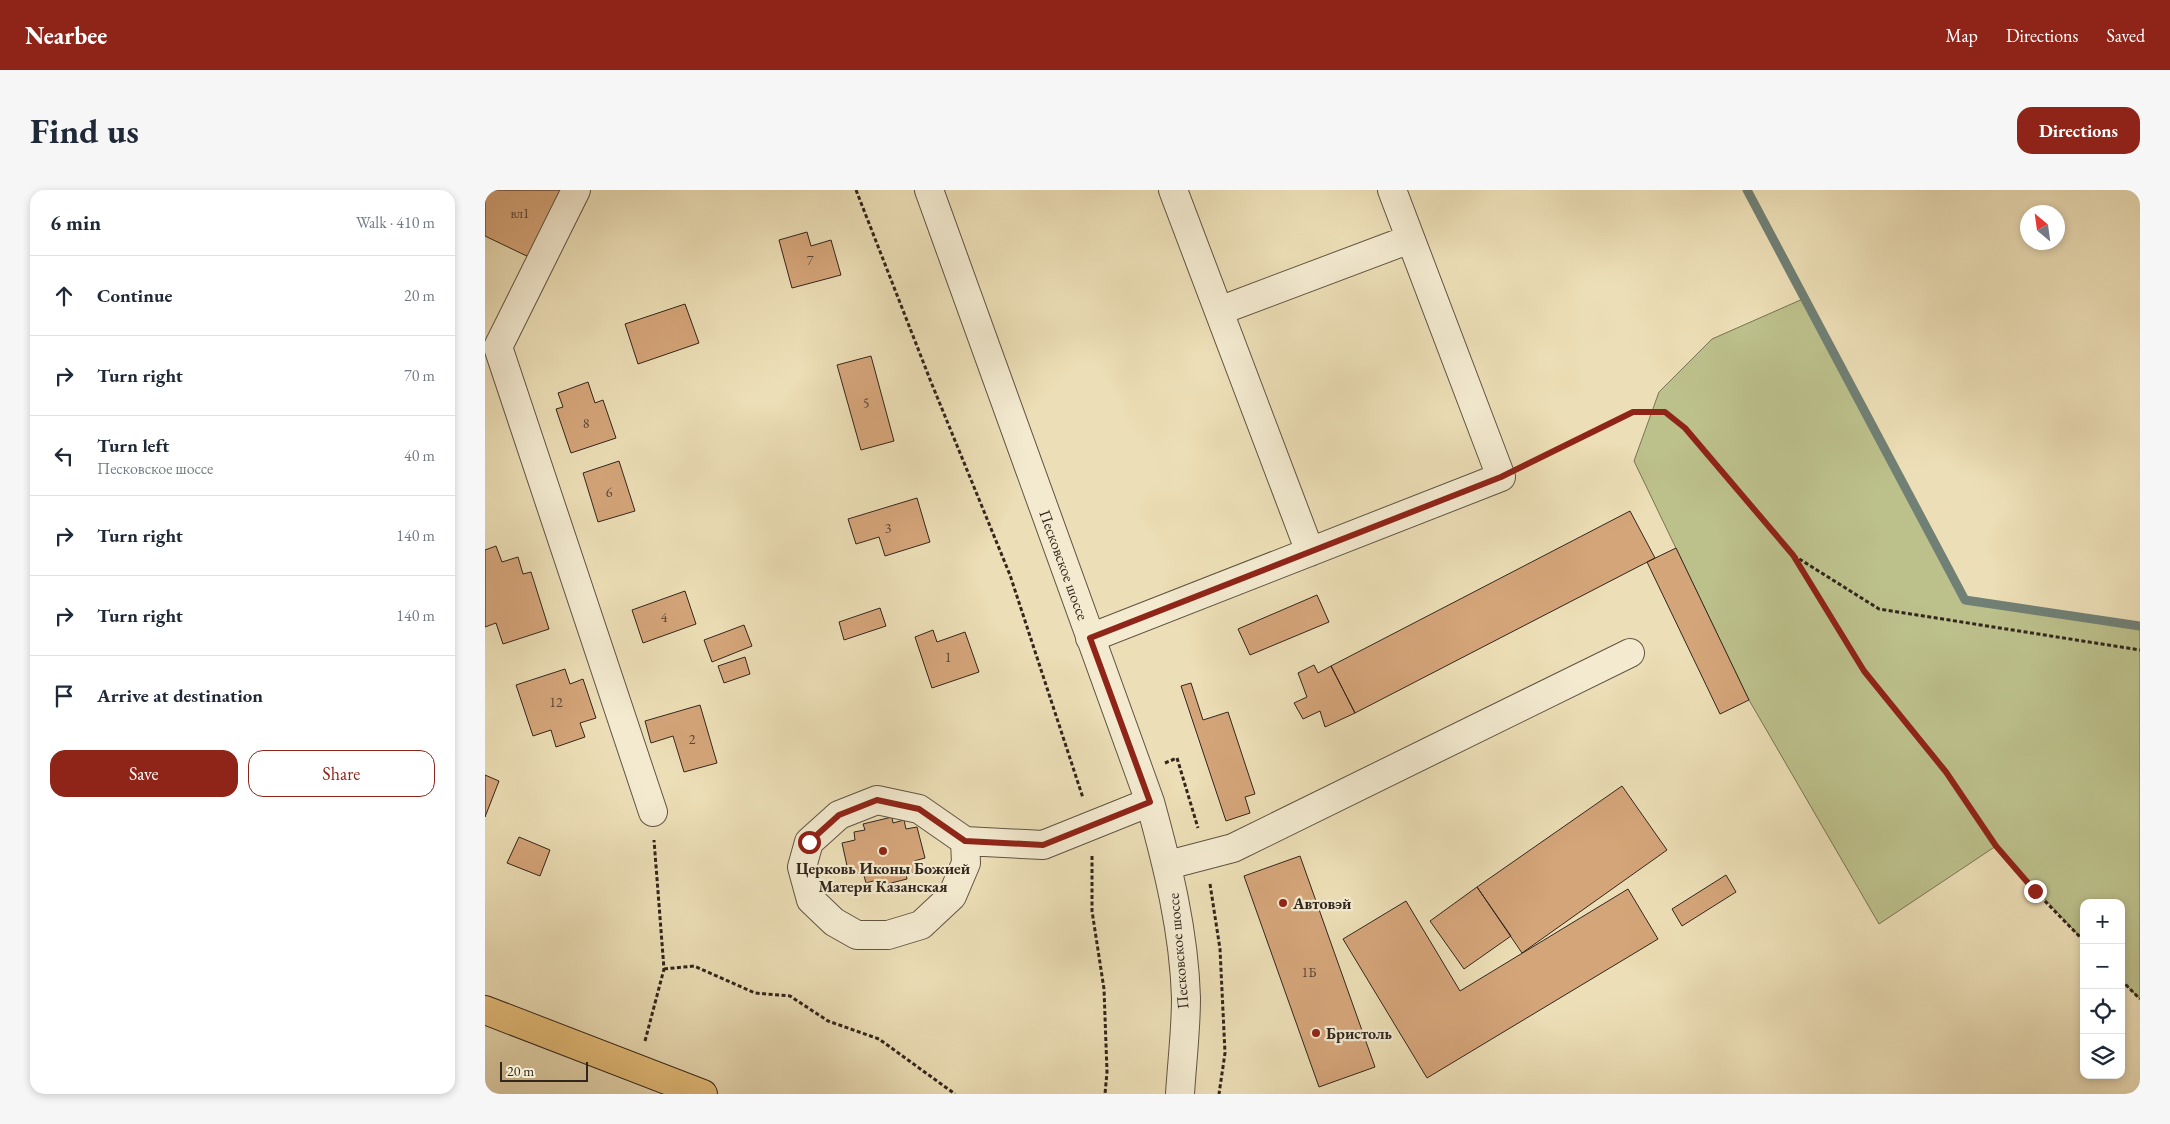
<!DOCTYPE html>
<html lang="en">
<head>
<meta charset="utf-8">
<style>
	:root { --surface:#fff; --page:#f6f6f7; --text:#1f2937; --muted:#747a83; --line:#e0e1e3; --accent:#8f2418 }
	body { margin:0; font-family:"EB Garamond",serif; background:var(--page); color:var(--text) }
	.controls { position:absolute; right:15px; bottom:15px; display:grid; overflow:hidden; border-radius:10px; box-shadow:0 2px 8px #0003 }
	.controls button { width:45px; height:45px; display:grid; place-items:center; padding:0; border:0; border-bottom:1px solid var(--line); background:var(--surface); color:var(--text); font:25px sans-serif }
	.compass { position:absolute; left:1535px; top:15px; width:45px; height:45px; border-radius:50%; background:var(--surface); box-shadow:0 2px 8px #0003; rotate:331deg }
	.scale { position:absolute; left:15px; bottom:12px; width:88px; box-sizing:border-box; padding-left:5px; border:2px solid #32261d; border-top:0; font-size:14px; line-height:18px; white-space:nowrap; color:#32261d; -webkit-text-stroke:4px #f3ead0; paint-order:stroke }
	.stop { position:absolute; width:15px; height:15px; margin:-11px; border:4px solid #8f2418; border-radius:50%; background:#fff }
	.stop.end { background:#8f2418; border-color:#fff; box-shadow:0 1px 5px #0008 }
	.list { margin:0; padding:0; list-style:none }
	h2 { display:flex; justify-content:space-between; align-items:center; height:65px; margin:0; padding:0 20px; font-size:21px }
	h2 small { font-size:16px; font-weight:400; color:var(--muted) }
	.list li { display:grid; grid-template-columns:32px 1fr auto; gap:15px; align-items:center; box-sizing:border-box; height:80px; padding:0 20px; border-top:1px solid var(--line) }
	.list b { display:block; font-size:19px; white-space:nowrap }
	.list p { margin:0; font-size:16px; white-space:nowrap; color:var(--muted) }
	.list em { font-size:16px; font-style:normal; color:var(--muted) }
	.actions { display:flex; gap:10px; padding:15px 20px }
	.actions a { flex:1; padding:11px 0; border:1px solid var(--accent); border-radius:15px; text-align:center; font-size:18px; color:var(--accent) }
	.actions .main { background:var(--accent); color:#fff }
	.icon { flex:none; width:28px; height:28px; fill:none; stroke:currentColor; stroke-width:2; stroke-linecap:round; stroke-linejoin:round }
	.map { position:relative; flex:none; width:1655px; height:904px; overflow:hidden; border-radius:15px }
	header { display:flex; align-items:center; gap:30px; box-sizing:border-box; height:70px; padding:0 25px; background:var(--accent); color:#fff }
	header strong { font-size:24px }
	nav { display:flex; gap:28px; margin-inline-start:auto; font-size:18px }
	.intro { display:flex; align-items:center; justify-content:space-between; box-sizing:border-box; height:120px; padding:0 30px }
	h1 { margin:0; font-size:35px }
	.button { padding:12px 22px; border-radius:15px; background:var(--accent); color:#fff; font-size:18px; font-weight:700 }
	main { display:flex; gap:30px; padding:0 30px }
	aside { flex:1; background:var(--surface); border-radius:15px; box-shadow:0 2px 8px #0003 }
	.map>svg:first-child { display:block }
	.green { fill:#bcc08b; stroke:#777354 }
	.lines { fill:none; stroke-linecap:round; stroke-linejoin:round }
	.stream { stroke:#708075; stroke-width:9 }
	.building { fill:#d5a57a; stroke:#32261d }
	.minor-casing { stroke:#605443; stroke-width:30 }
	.major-casing { stroke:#32261d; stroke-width:30 }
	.path { stroke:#32261d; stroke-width:3; stroke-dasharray:4 2.5; stroke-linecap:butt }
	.minor { stroke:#f3ead0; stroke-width:28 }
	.major { stroke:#e6bf7b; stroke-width:28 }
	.route { stroke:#8f2418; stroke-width:6 }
	.poi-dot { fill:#8f2418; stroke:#f3ead0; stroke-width:2 }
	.labels { text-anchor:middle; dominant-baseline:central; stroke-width:4.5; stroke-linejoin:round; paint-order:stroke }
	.number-label { font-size:14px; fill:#5b4634 }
	.street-label { font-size:16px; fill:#32261d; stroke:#f3ead0 }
	.poi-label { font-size:16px; font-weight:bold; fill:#32261d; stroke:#f3ead0; text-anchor:start }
</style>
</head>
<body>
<header>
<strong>Nearbee</strong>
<nav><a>Map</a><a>Directions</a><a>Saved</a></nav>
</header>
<div class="intro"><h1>Find us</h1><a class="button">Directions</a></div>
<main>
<aside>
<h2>6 min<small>Walk · 410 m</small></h2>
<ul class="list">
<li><svg class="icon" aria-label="ahead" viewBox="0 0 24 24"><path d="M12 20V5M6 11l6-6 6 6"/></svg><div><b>Continue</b></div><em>20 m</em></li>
<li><svg class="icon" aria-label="right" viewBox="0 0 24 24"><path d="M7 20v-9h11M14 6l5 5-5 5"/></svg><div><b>Turn right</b></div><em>70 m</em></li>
<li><svg class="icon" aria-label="left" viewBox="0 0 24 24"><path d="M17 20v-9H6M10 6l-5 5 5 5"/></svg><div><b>Turn left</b><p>Песковское шоссе</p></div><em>40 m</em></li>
<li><svg class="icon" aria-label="right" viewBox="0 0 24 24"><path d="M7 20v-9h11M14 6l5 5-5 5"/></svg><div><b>Turn right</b></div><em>140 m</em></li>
<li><svg class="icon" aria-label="right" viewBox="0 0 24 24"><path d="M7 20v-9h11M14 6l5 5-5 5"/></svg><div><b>Turn right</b></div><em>140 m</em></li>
<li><svg class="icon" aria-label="arrive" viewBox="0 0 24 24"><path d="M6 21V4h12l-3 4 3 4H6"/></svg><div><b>Arrive at destination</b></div></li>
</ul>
<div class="actions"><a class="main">Save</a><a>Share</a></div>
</aside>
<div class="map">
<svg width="1655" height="904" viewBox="0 0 1655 904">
	<rect width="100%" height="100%" fill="#ecdeb6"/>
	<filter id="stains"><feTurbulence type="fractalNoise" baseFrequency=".004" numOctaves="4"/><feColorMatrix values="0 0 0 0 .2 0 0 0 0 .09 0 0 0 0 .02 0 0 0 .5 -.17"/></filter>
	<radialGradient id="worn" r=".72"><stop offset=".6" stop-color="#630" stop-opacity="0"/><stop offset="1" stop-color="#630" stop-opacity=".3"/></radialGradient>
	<path class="green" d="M1320,108L1480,410L1655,436V809L1636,790V713H1599V751L1511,656L1394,734L1264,510L1149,271L1174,202L1227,149Z"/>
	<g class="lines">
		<path class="stream" d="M1262,0L1480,410L1655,436"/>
	</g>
	<path class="building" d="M0,0H82L48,69L0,46Z
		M322,42L326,56L346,50L356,85L307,98L294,50Z
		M200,114L214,153L153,174L140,134Z
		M386,166L409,251L376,260L352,175Z
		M103,192L110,213L118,210L131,248L86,263L71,219L78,217L73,203Z
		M134,271L150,321L113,332L98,283Z
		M432,308L445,352L400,366L394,347L371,354L363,329Z
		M1145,321L1170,368L870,523L846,476Z
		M11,356L17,372L33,367L38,384L46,382L64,439L18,454L11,433L0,437V360Z
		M1191,358L1264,510L1235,524L1162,372Z
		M200,401L211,434L158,453L147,420Z
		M832,405L844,432L765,465L753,439Z
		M395,418L401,436L359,450L354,432Z
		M259,435L267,456L227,472L219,450Z
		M448,440L452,452L480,442L494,482L447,498L430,447Z
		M260,467L265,484L239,493L233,476Z
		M829,475L833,483L846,476L870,523L840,537L835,521L818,529L809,513L822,507L813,483Z
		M80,479L85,494L98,489L111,528L95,533L100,547L71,557L66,540L48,546L31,495Z
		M706,493L718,530L743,522L770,604L760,607L765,623L741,631L696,496Z
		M215,515L232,573L199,582L188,546L166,553L160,531Z
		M0,585L14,591L0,627Z
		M1137,596L1182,660L1037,763L992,697Z
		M407,627L408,633L419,630L421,639L432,637L440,668L429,671L431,682L421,684L422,689L394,696L392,690L381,693L378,682L364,685L357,653L370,650L369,642L380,640L378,634Z
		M34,647L65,660L55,686L22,673Z
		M815,666L890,877L834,897L759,686Z
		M1241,685L1251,702L1197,736L1187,719Z
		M992,697L1026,746L979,779L945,731Z
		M1143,699L1173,749L942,888L858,749L921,711L975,801Z"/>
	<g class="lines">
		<defs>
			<path id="minor" d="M91,0L13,157L168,622
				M444,0L665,612C683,677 699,741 701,808C701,840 697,872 695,904
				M688,0L825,362
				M734,121L925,49
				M605,448L1016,287L907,0
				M480,651L481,673L467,706L436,735L403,745H372L349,732L326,710L317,677L324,652L354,625L392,610L434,619L480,651L558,655L665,612
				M683,675L748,658L1145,463"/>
			<path id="major" d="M0,820L218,904"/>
		</defs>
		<use href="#minor" class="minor-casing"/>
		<use href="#major" class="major-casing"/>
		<path class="path" d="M371,0L446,192L525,385L598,608
			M1041,275L1149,222H1180L1200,238L1308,365L1394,419L1655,460
			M1308,365L1379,481L1461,582L1511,656L1550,701L1599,751
			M680,573L692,568L713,638
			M607,666V721L619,799L622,882L620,904
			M725,694L735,759L740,863L734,904
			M179,779L209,776L270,803L305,806L343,831L394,849L470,904
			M1636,790L1655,809
			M160,851L179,779L169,650"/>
		<use href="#minor" class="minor"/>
		<use href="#major" class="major"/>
	</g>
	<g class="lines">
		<path class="route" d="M324,652L354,625L392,610L434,619L480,651L558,655L665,612L605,448L1016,287L1148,222H1180L1200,238L1308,365L1379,481L1461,582L1511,656L1550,701"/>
	</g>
	<g class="poi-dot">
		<circle cx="398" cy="661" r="5"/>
		<circle cx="798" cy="713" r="5"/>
		<circle cx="831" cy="843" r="5"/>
	</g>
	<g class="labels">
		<g class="number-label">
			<text x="35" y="23">вл1</text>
			<text x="325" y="70">7</text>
			<text x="381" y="213">5</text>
			<text x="101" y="233">8</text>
			<text x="124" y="302">6</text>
			<text x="403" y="338">3</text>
			<text x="179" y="427">4</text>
			<text x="463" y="467">1</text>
			<text x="71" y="512">12</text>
			<text x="207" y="549">2</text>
			<text x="824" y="782">1Б</text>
		</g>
		<g class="street-label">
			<text transform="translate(579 375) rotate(70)">Песковское шоссе</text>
			<text transform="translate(693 761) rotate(-95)">Песковское шоссе</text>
		</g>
		<g class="poi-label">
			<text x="398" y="678" text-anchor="middle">Церковь Иконы Божией<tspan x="398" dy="18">Матери Казанская</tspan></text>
			<text x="808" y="713">Автовэй</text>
			<text x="841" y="843">Бристоль</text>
		</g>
	</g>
	<rect width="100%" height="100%" filter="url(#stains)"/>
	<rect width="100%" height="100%" fill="url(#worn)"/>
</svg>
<div class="controls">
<button>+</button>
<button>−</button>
<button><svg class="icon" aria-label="locate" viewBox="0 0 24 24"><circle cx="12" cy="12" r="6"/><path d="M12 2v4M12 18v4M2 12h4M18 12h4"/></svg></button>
<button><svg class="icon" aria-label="layers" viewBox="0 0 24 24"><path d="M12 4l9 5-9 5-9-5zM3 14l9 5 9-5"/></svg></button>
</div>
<svg class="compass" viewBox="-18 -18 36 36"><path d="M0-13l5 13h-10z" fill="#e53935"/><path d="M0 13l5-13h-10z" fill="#747a83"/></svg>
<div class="scale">20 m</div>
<div class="stop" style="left:324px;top:652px"></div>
<div class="stop end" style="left:1550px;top:701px"></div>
</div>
</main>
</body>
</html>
